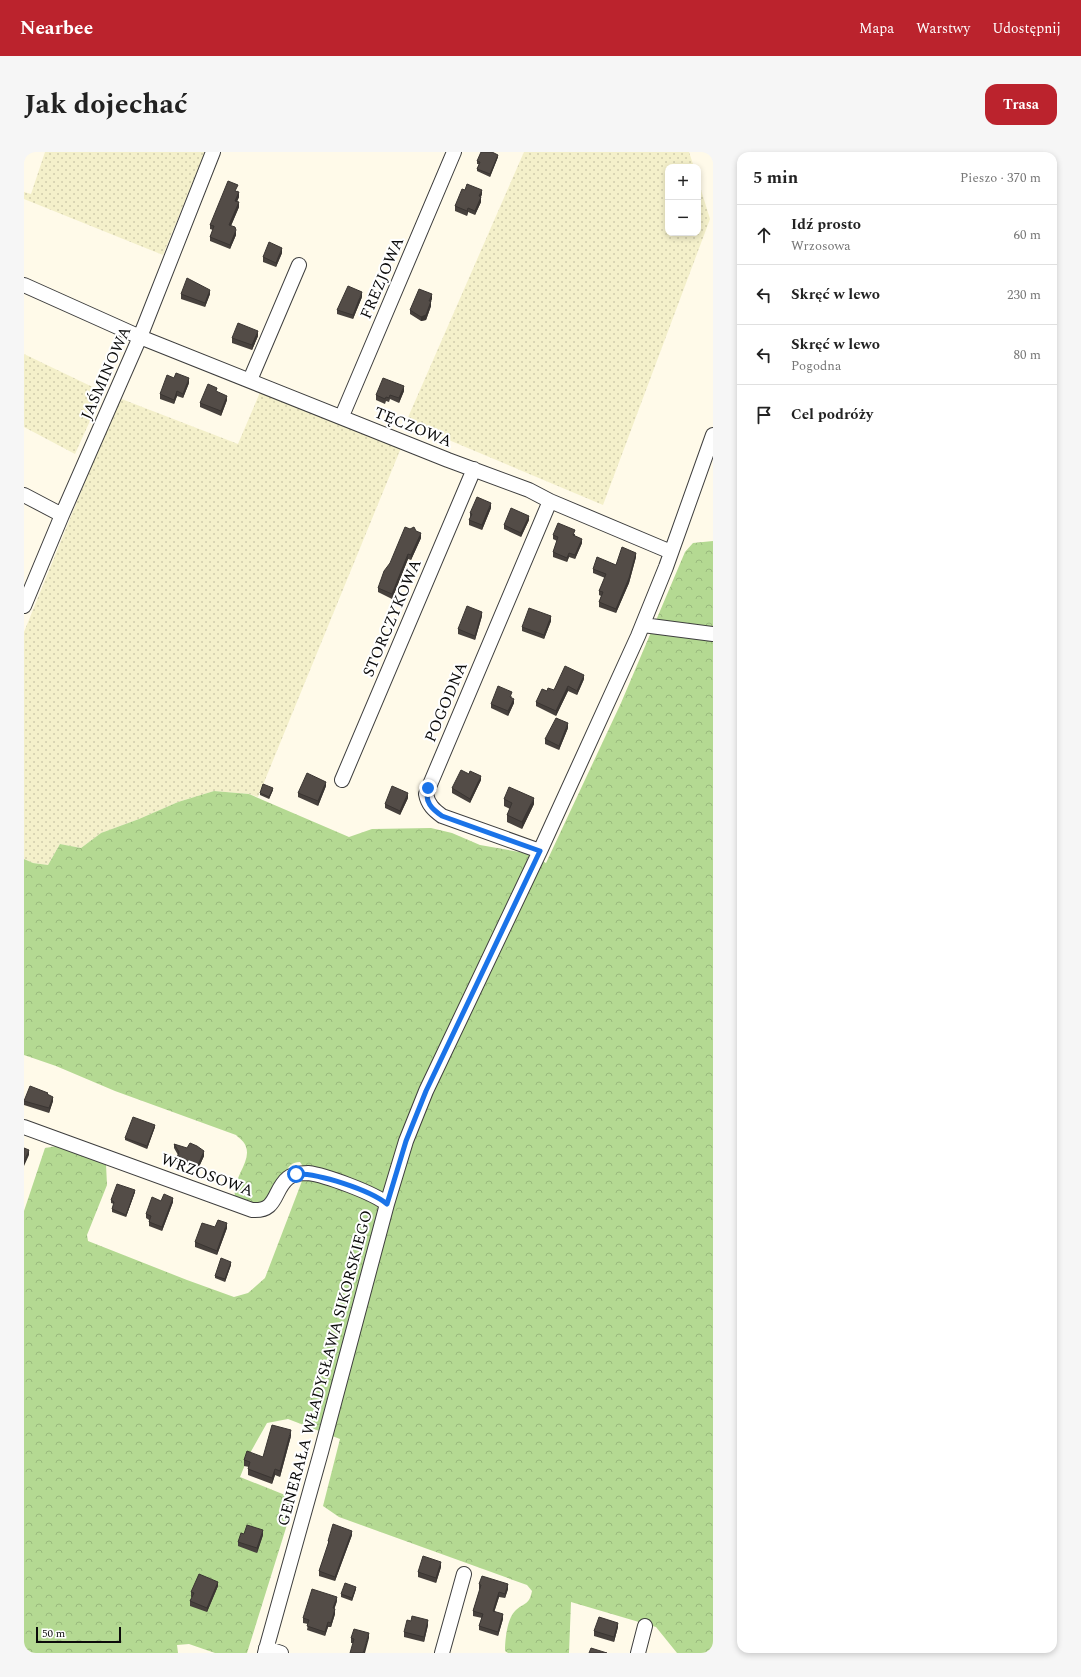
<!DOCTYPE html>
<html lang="pl">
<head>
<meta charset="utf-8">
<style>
	:root { --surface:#fff; --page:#f6f6f6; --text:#222; --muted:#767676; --line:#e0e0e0; --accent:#bb232d }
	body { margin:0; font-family:Spectral,serif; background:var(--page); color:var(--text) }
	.controls { position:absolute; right:12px; top:12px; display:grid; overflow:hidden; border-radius:8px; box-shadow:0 2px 6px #0003 }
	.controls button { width:36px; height:36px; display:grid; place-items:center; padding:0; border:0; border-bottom:1px solid var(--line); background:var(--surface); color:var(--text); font:20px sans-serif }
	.scale { position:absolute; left:12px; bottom:10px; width:85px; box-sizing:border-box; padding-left:4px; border:2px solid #0b0b0b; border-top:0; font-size:11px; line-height:14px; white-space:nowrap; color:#0b0b0b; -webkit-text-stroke:3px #fff; paint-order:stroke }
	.stop { position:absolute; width:12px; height:12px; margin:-9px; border:3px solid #1a73e8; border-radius:50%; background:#fff }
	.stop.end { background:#1a73e8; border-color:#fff; box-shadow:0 1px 4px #0008 }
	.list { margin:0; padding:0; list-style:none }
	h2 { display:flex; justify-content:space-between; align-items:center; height:52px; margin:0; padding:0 16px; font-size:17px }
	h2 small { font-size:13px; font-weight:400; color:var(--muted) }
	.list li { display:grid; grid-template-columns:26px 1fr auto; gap:12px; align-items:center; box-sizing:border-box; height:60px; padding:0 16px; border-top:1px solid var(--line) }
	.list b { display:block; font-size:15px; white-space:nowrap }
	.list p { margin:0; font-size:13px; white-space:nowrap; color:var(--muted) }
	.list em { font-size:13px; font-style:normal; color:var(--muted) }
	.icon { flex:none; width:22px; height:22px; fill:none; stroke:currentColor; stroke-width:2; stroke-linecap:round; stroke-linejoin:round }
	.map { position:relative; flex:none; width:689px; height:1501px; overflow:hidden; border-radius:12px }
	header { display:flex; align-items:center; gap:24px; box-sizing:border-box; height:56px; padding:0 20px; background:var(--accent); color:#fff }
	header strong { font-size:19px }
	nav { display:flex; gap:22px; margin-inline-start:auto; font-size:14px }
	.intro { display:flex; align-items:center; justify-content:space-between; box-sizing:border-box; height:96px; padding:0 24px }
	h1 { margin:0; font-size:28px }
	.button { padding:10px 18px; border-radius:12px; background:var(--accent); color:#fff; font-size:14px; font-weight:700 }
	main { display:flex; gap:24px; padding:0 24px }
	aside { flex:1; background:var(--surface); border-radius:12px; box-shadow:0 2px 6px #0003 }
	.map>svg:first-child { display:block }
	.farmland { fill:url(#farmland-dots) }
	.forest { fill:url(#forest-crowns) }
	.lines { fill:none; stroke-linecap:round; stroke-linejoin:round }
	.minor-casing { stroke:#3e3e3e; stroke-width:16 }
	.minor { stroke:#fff; stroke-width:14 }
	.wall { fill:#47413d }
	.shaded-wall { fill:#3a3532 }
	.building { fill:#534c47; stroke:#3a3532 }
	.route { stroke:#1a73e8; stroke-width:5 }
	.labels { text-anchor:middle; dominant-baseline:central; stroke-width:4; stroke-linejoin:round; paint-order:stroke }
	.street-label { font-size:16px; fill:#0b0b0b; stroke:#fff }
</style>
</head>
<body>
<header>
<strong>Nearbee</strong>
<nav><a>Mapa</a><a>Warstwy</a><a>Udostępnij</a></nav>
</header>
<div class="intro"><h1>Jak dojechać</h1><a class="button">Trasa</a></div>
<main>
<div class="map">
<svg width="689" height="1501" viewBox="0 0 689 1501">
	<defs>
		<pattern id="farmland-dots" width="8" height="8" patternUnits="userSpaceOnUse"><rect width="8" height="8" fill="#f4f0ca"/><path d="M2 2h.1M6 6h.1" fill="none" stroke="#d0ccac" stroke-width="1.8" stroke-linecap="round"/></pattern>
		<pattern id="forest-crowns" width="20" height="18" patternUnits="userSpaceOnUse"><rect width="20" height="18" fill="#b4d992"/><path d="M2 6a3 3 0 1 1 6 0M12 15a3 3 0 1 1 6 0" fill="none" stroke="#99b97d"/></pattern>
	</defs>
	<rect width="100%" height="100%" fill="#fffae9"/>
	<path class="farmland" d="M21,0H181L139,103L0,47V40L7,42Z
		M500,0H665L670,15H644V81H674V28L686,67L579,353L382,270Z
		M0,202L79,240L51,302L0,275Z
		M237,238L377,296L234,645L225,642L190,639L154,650L115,667L77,681L57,696L36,692L24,713L9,711L0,707V480L95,246L214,292Z"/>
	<path class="forest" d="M689,389V1501H653L632,1475L547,1450L545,1501H484L481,1499C481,1488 483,1467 491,1459C500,1450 505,1454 508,1439L503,1433L315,1365L299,1354L316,1287L264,1267L243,1271L225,1303L216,1325L271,1347L223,1501H191L165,1492L153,1493L154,1501H0V1059L21,996L39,993L82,1012L83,1033L63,1083L64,1089L163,1128L210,1145L224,1141L241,1126L278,1029L280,1016L276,1010C261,1010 262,1025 255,1034C249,1041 242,1048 235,1054L212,1050C205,1028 228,1011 222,995C221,990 215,986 212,983L91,939L32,914L0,903V707L9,711L24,713L36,692L57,696L77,681L115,667L154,650L190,639L225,642L325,685L348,677L407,676L428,681L456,693L501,701L522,711L597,551L661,400L669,391Z"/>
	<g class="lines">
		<defs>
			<path id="minor" d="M0,133L116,185L424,308L505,338L526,349L647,400
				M226,228L275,113
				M318,264L430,0
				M0,343L38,363
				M0,454L38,363L116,185L189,0
				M619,473L689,482
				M318,628L450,317
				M516,699L418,664C410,658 404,653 402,642L526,349
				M0,975L228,1058C254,1060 249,1038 264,1026C269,1022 277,1021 284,1021C301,1023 350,1041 363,1052
				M242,1496L257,1501
				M241,1501L297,1300L363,1052L382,989L402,939L516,699L614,484L642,415L689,283
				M418,1501L440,1422
				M614,1501L621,1474"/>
		</defs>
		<use href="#minor" class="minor-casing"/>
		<use href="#minor" class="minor"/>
	</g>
	<path class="wall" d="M474,5L466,25L453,19V17L455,12H453V9Z
		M214,38L213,40L215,45L213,50L215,55L207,74L212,83L206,97L186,89V85L189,78L186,77V73Z
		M441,38L458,42L457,45V50L451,63L444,60L443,64L431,59V54Z
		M258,101L252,115L239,110V105Z
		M157,142H186L181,155L157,147Z
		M338,145L329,167L313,162V158Z
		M408,147L407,149V154L402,168L397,169L386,162V158Z
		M234,184L228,198L208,191V186Z
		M165,231L159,246L153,244L150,252L136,247V242Z
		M380,239L375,251L366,247L365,250L362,249L361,252L352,248V243Z
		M193,240L203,248L197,264L176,255V251Z
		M467,356L458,378L445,373V368L446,366V361Z
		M505,368L497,385L480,377V373Z
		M392,379L397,386L387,408L384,407L368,447L354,440V436Z
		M551,382V384L558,391L551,407L545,405L543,410L529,405V400L533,389L529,387V383Z
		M612,405L605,431L592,461L575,455V450L577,444L575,443V439L581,426L569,421V417L592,413Z
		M458,464L451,488L434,482V477Z
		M527,469L520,487L498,479V475Z
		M560,527L553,543L544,539L532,564L512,554V550L523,539L530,538Z
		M488,544L487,546L490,551L484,564L467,556V552Z
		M544,576L535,598L521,592V587Z
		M457,628L446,651L428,641V636Z
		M302,634L294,654L274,645V641Z
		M249,638L245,647L236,643V641Z
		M384,646L376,663L361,656V652Z
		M480,647L510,652L498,677L483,670V663L486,657L480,654Z
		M24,943L29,949L25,961L0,953V949Z
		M131,975L123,997L101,988V986Z
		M150,992L180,1004L174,1017L153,1010V1006L154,1003L150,996Z
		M111,1040L102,1065L88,1060V1057L90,1052L87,1051V1048Z
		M137,1049L149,1050L138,1079L125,1074V1068L122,1066V1062Z
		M191,1075L203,1076L193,1103L171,1095V1090Z
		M207,1113L201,1130L191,1126V1124Z
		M267,1284L256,1325L251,1323L248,1332L224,1323V1317L225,1315L220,1314V1308L239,1305Z
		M239,1383L233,1401L214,1394V1390Z
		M328,1383L311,1429L295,1424V1419L304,1394V1389Z
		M417,1415L412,1431L394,1425V1420Z
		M455,1432L484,1437L481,1446L475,1445L470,1460L479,1467L474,1484L455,1478V1474L458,1466L449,1464V1459L456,1437H455Z
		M194,1434L183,1460L166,1454V1449L168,1445H167V1440Z
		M332,1437L328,1449L317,1445V1442Z
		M313,1449L310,1457L311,1462L307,1475H304L301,1484L283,1478L284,1472L279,1471V1466Z
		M404,1473L400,1490L380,1485V1480Z
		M594,1475L590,1490L570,1484V1479Z
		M327,1486H345L329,1491H327Z"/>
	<path class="shaded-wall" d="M474,3V5L466,25V22Z
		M458,38V42L455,49V44Z
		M215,40V45L211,53V49Z
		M457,45V50L451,63V59Z
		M215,50V55L205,78V73Z
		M444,56V60L443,64V59Z
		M212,78V83L206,97V93Z
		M258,96V101L252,115V111Z
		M186,138V142L181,155V151Z
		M338,140V145L329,167V163Z
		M408,142V147L405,153V149Z
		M407,149V154L402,168L397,169V165Z
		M234,179V184L228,198V193Z
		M165,226V231L159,246V242Z
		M380,234V239L375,251V246Z
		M153,239V244L150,252V248Z
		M203,244V248L197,264V259Z
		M467,351V356L458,378V373Z
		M505,364V368L497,385V381Z
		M397,381V386L387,408V403Z
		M558,387V391L551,407V403Z
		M545,401V405L543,410V406Z
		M612,401V405L605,431L592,461V457Z
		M384,402V407L368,447V442Z
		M458,460V464L451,488V484Z
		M527,464V469L520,487V483Z
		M560,523V527L553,543V539Z
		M544,534V539L532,564V559Z
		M490,547V551L484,564V559Z
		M544,571V576L535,598V594Z
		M457,624V628L446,651V647Z
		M302,630V634L294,654V649Z
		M249,636V638L245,647V645Z
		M384,641V646L376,663V659Z
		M510,646V652L498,677V670Z
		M29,945V949L25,961V956Z
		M131,973V975L123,997V994Z
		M5,998V1003L0,1014V1009Z
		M180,999V1004L174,1017V1013Z
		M111,1038V1040L102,1065V1063Z
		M149,1046V1050L138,1079V1075Z
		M203,1071V1076L193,1103V1099Z
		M207,1110V1113L201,1130V1127Z
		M267,1278V1284L256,1325V1319Z
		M251,1317V1323L248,1332V1326Z
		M239,1378V1383L233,1401V1396Z
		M328,1379V1383L311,1429V1425Z
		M417,1410V1415L412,1431V1426Z
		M194,1430V1434L183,1460V1456Z
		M484,1432V1437L481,1446V1442Z
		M332,1435V1437L328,1449V1446Z
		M475,1440V1445L469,1464V1459Z
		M313,1445V1449L309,1461V1456Z
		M311,1457V1462L307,1475V1471Z
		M479,1462V1467L474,1484V1480Z
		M404,1468V1473L400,1490V1485Z
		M304,1470V1475L301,1484V1480Z
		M594,1471V1475L590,1490V1485Z
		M345,1481V1486L341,1501H339Z"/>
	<path class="building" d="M457,0H468L474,3L466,22L453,17L456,10L453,9Z
		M204,29L214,33L211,39L215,40L211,49L215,50L205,73L211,75L212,78L206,93L186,85L190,74L186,73Z
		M443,32L458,38L455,44L457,45L451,59L444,56L443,59L431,54L438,37L441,38Z
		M245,90L258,96L252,111L239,105Z
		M163,126L186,138L181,151L157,142Z
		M324,134L338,140L329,163L313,158Z
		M395,137L408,142L405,149H407L402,163L397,165L386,158Z
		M214,171L234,179L228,193L208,186Z
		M152,221L165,226L159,242L153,239L150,248L136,242L143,223L150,226Z
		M359,226L380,234L375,246L366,243L365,246L362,245L361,247L352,243Z
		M184,232L193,236L192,239L203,244L197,259L176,251Z
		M453,345L467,351L458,373L445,368L448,362L446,361Z
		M487,356L505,364L497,381L480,373Z
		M534,371L551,378L549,383L558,387L551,403L545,401L543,406L529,400L534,385L529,383Z
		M381,375L386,377L390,375L392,379L397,381L387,403L384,402L368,442L354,436L360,419L366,411Z
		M598,395L612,401L605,426L592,457L575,450L579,440L575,439L582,422L569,417L573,405L592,413Z
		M443,454L458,460L451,484L434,477Z
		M505,456L527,464L520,483L498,475Z
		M541,514L560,523L553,539L544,534L532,559L512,550L518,537L523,539L524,536L530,538Z
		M474,534L488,540L486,545L490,547L484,559L467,552Z
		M532,566L544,571L535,594L521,587Z
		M437,618L445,622L446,619L457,624L446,647L428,636Z
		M283,621L302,630L294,649L274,641Z
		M239,632L249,636L245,645L236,641Z
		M368,634L384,641L376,659L361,652Z
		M485,635L510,646L498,670L483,663L488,651L480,647Z
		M6,934L24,941L23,942L29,945L25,956L0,949Z
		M109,965L131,973L123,994L101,986Z
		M166,991L173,994L180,999L174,1013L153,1006L155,1000L150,992L163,996Z
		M0,996L5,998L0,1009Z
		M93,1032L111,1038L102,1063L88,1057L90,1050L87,1048Z
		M140,1042L149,1046L138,1075L125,1070L127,1064L122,1062L128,1045L137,1049Z
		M194,1068L203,1071L193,1099L171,1090L178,1071L191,1075Z
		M197,1106L207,1110L201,1127L191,1124Z
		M248,1273L267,1278L256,1319L251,1317L248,1326L224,1317L226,1310L220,1308L223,1299L239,1305Z
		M309,1372L328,1379L311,1425L295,1419L305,1389H304Z
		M223,1373L239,1378L233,1396L214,1390L217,1381L220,1382Z
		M399,1404L417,1410L412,1426L394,1420Z
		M175,1422L194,1430L183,1456L166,1449L170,1441L167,1440Z
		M458,1424L484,1432L481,1442L475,1440L469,1459L479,1462L474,1480L455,1474L459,1462L449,1459L457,1433L455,1432Z
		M321,1431L332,1435L328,1446L317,1442Z
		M288,1437L313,1445L309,1456L311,1457L307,1471L304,1470L301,1480L283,1474L285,1468L279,1466Z
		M388,1464L404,1468L400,1485L380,1480L383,1468L387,1469Z
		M575,1465L594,1471L590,1485L570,1479Z
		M330,1477L345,1481L339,1501H326L330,1487L327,1486Z
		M567,1496L583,1501H565Z"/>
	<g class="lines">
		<path class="route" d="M272,1022C294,1021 346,1038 363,1052L382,989L402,939L516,699L418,664C408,657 400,650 404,636"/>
	</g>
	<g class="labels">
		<g class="street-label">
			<text transform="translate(358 126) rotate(-67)">FREZJOWA</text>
			<text transform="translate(82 221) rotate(-66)">JAŚMINOWA</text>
			<text transform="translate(389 275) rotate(22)">TĘCZOWA</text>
			<text transform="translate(368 466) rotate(-67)">STORCZYKOWA</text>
			<text transform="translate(422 550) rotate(-67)">POGODNA</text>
			<text transform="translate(183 1023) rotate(20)">WRZOSOWA</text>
			<text transform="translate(301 1216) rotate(-75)">GENERAŁA WŁADYSŁAWA SIKORSKIEGO</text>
		</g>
	</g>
</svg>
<div class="controls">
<button>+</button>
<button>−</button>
</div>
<div class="scale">50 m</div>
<div class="stop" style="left:272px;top:1022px"></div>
<div class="stop end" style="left:404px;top:636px"></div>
</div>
<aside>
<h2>5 min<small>Pieszo · 370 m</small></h2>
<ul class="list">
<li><svg class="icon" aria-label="ahead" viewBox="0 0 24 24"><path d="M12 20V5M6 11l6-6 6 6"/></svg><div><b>Idź prosto</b><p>Wrzosowa</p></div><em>60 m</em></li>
<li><svg class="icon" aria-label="left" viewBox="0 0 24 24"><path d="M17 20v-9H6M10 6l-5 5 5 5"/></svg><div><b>Skręć w lewo</b></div><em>230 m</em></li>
<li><svg class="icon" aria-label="left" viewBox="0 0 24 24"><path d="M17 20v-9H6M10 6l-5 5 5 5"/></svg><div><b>Skręć w lewo</b><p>Pogodna</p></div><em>80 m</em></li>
<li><svg class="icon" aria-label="arrive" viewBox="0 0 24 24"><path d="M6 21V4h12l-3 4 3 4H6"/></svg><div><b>Cel podróży</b></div></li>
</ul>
</aside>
</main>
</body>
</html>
